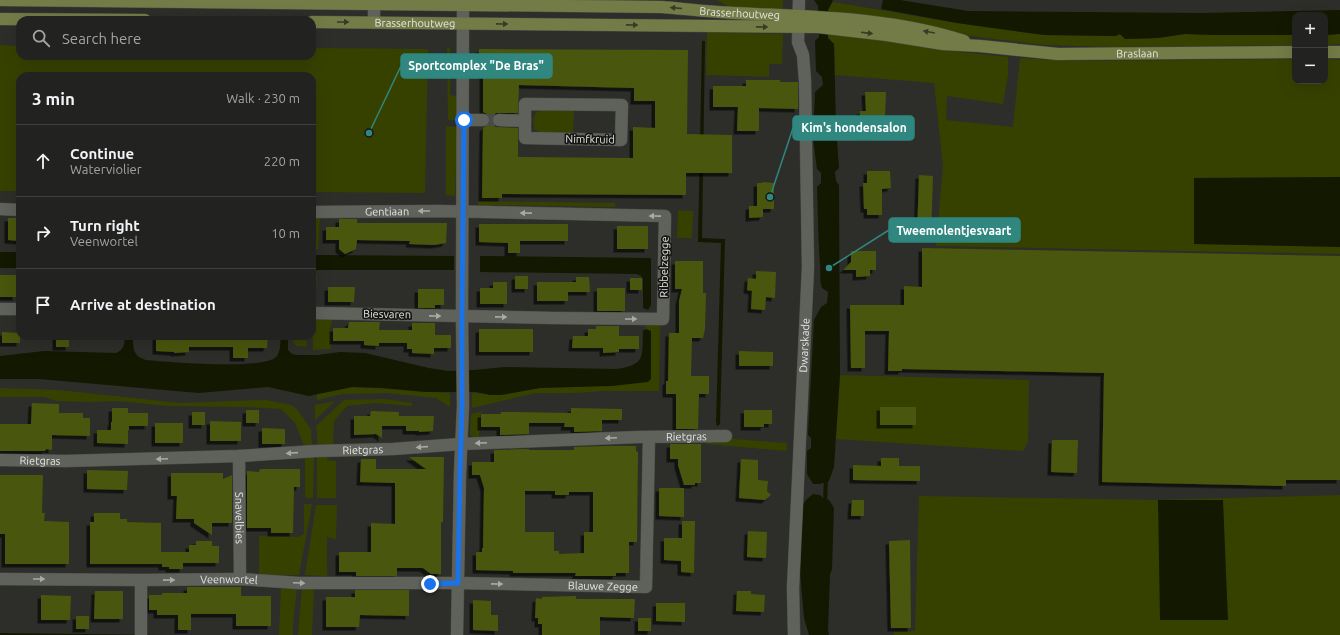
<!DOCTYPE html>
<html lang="en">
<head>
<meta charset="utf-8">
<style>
	:root { --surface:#222220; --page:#2a2a29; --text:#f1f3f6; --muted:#a2a4a5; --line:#3f3f3e }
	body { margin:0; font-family:Ubuntu,sans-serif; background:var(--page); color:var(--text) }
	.controls { position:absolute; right:12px; top:12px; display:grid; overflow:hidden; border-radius:8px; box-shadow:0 4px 16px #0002 }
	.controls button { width:36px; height:36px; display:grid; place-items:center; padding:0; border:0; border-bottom:1px solid var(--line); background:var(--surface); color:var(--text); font:20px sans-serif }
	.stop { position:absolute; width:12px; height:12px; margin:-9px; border:3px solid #1a73e8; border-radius:50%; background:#fff }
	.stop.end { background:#1a73e8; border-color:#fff; box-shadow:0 1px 4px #0008 }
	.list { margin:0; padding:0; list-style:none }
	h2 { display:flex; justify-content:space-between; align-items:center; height:52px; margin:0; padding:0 16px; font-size:17px }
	h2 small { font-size:13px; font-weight:400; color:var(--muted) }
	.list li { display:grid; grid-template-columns:26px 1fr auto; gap:12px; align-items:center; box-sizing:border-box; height:72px; padding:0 16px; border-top:1px solid var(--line) }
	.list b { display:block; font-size:15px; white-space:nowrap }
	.list p { margin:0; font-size:13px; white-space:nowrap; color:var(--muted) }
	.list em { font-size:13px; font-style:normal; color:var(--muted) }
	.icon { flex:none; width:22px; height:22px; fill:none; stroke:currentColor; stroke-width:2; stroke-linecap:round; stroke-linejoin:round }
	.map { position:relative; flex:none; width:1340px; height:635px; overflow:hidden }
	.search { position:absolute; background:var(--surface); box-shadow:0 4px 16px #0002; left:16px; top:16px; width:300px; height:44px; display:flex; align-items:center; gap:10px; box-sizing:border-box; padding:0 14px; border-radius:12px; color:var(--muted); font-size:15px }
	.panel { position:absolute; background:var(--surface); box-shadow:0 4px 16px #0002; left:16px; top:72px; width:300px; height:268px; border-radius:12px }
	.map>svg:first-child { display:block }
	.green { fill:#364100 }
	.water { fill:#131800 }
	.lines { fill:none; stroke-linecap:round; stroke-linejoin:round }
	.stream { stroke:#131800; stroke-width:4 }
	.building { fill:#4a5609; fill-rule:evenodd; filter:url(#shadow) }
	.street-tunnel { stroke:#494a46; stroke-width:12; stroke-dasharray:12 6; stroke-linecap:butt }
	.street-casing { stroke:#4b4d48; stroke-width:13 }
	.secondary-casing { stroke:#4b4d48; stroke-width:13 }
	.street { stroke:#5f615b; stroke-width:12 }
	.secondary { stroke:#737c47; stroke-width:12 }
	.oneway { fill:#373a26 }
	.oneway2 { fill:#a9aaa6 }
	.route { stroke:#1a73e8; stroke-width:5 }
	.labels { text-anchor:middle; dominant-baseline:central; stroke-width:3.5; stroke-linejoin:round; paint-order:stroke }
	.street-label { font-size:11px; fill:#e5e6e3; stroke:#161614 }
	.leader { fill:none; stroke:#2f8780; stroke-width:1.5 }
	.callout-dot { fill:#2f8780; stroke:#161614; stroke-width:1.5 }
	.callout { fill:#2f8780; stroke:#2f8780; stroke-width:1.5 }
	.callout-label { font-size:12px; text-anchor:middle; font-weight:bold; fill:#fff }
</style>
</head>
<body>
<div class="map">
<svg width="1340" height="635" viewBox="0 0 1340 635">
	<defs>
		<filter id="shadow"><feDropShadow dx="-3.5" dy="3.5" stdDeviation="0" flood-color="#0009"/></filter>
	</defs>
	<rect width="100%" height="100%" fill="#2d2e2a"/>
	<path class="green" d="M717,0H783L782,12L736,11Z
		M833,2L957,23L1044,35L1116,36L1120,34L1125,39L1158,38L1185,34L1214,35H1295V45L1113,47L1045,45L985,38L828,14V10Z
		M707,32L783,34L782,64H769V77L706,75Z
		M828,32L883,38L960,52L1008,57V75L1003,104L947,96L946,120L1013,127L1020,58L1075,61L1295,59V81H1325V59L1340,60V177L1194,178V244L1340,247V254L936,246L943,166L934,83L835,75L834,44L828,38Z
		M1340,34V44L1325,45V35Z
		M0,45L20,46V56H312V48L428,49L425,193L312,192V76H20V191H0Z
		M447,48H450V95L456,96L457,120H448Z
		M543,110L574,111L573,133L540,132L534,129L533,120L536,112Z
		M446,126L457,127L455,196L446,195Z
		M478,201L615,203V207L491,205L490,208L478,207Z
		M678,210L693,211L692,238H677Z
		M313,218H320L318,250H312Z
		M312,275H317L315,307L312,306Z
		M312,317H333L330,329L331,349L313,350Z
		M646,323H660L659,391H603L575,393H535L472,408V393L501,395L540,388L570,387L651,379V331L646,329Z
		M291,336H306L307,347L296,346L291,338Z
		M840,375L1029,380L1028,442L1023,451L836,439Z
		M352,387C385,388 418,392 450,393V407L436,398L387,393L342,394L317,400V394Z
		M0,388L59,390L179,403L266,400L291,405L297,409L311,429L312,446L304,445L295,423L281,409L247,407L168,406L118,401L90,402L57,401L44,397H0Z
		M385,399L412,403V406L375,403L347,406L334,421L333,444L318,445L316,426L344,400Z
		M335,401L315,420V405Z
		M483,411L480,414L479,438H474L470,435L471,414Z
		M732,439L787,443L786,451L707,444L708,440Z
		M327,455V460L336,461V498H317V456Z
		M305,457H314L313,498H305Z
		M1340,495V635H894V632L915,631L919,496L1158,500Z
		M304,504H312L299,575H259V536L298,537L304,534Z
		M316,505H337L336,539L327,537V576L305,575Z
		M281,586H297L293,626V635H279Z
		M302,586H314L312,635H298Z"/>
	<path class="water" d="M814,0H833L828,10V38L834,44L836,126L839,168L835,172L836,181L839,185L840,375L834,467L829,481L820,484H813L807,474V451L811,448V438L808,435L814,320L821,307L827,303L828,292L822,288C819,280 821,273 820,264C818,238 818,213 817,187L821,183V173L817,169L813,138L815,92L823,85L822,77L816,71L815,41L819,37L818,6Z
		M883,0H900L968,11L1202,13L1340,10V34L1325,35V15H1295V35H1214L1185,34L1158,38L1125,39L1120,34L1116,36L1044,35L957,23L881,9Z
		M702,41H705L702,238L725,239L720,424L718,426L716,425L717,423H716L721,243L698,242Z
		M1340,177V247L1194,244V178Z
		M0,252H20V268H0Z
		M312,255L454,256V270H312Z
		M480,256L651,258V305L648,310L643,308V279L641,276L637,274L480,272Z
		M646,329L651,331V379L648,382L612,386L540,388L501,395H490L476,392H425L383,388L352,387L309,396L268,387L199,393L39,379H0V356L44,351L116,353C125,349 124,344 125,336H133C133,349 133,356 146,360C168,362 263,370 276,357C281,352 280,342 281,336H288V350L292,354L296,355H317L340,352L365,353L429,368L448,371L474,370L505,367L616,369C646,365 642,357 643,330H645Z
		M813,494L820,495L823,498L829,500L834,508L832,569L830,575L828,630L829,635H809L804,618L800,572L802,506L806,500Z
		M1158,500H1223L1228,620H1160Z
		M0,633L164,635H0Z"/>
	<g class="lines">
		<path class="stream" d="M825,503L826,477"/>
	</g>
	<path class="building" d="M479,49L688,50L687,134L732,135V173H686V195L502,194V198H482L483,128L489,124L490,120L487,114L483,112V69L479,68ZM519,85L634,88V101H655V128L633,127V158L518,157V128L495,127L493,124L492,120L493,116L496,113H518Z
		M746,80H780V82H798V109L759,108V131H737L738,107H713V86H746Z
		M865,92H886L885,117H876L877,137H860V111H866Z
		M867,171H890L891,188L882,189V215H867V209H864L863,183H867Z
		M919,175L933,176L931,237L917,236Z
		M763,182L774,183V209H763V217L749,218V206H757V183H762Z
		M8,218H20V241L8,240Z
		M339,219H357V223H447L446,243L434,245L409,244L410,241L357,240L356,249L345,254L339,249V240H326V227H339Z
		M479,224H568V241H520V253H508V243L479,242Z
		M617,226H648V249H617Z
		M922,248L1340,256V480H1286V486L1102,482L1104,373L902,369V371H888L889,331H865V368H851L850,305H904V286L922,287Z
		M851,251H876V270H870V276L856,277V270H843L851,262Z
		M675,261H703V293H706L705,329L703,338H692L691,376H709V394H699L698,429H676V394H666V381H668L669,333H679V301L682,289H675Z
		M756,271L776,272L775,298L766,297L765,310L751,309L752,291L747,290L748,278L756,279Z
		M0,275H16V297H0Z
		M515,276H528V289H515Z
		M576,277H589L590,292H568V301H537V282H576Z
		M630,278H642V290H630Z
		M493,282H507V304H480V288H493Z
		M328,287H355L354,302H328Z
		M597,288H625V311H597Z
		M418,289H444V305H435V308H418Z
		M349,322H380L379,330H412V323H435V335H451V348H434V354L412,353V349H407V343H379V346L364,345V341H333V328H348Z
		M596,326H619V336H639V349H619V352L603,353V348H572L573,336H588V329H596Z
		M479,329H533V352H479Z
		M2,332L20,333V343H2Z
		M56,336H69V347H56Z
		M156,336H268L267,348H248V358H233V347H189V352L174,353V352L156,351Z
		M739,351L773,352V366H739Z
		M32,403L59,404V413H83V418H90V436L52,435V450L46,449L45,451H0V424H31Z
		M880,407H916V425H880Z
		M112,408H128V413H148V426H129V430H128V444L97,443V430H111V422H112Z
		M571,408L622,409V420H602V431L574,432V427H564L565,423H529V434L500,435V427H481V414H501V412H515L571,413V414Z
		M246,410H259V423H246Z
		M744,410H772V424H764V427H744Z
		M371,411L399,412V416H434L433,431L419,432V431H406V426H382V438L376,434L354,435V416H370Z
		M192,412H205V425H192Z
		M210,421L241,422V441H210Z
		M155,423H183V443H155Z
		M262,428L285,429V444H262Z
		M1052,440H1078L1077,473L1051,472Z
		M670,444H701V483H695V485H684L678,465V459H670Z
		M606,446H636V451L638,452L637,542H629V573H616V576H575L576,573H513V571L476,570V552H482V548H483L484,488L480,475H472V462H494V450L529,449V450H574V447ZM525,491H555V495H569V492H593V532H584V553L559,554V551H554V532H525Z
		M409,457H444L443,522H441V574H431L423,568H397V576H356V572H339V552H371V523L395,524V483L360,482L361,459H376V469H426Z
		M881,458H899V466H920V481L853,480V465L881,466Z
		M741,459L758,460V480L768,481L767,491L771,495L765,500L739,498Z
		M260,469H300V487H294L293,533H271V528H247V471L259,472Z
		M87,470L128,471L127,490L87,489Z
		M171,473H223V479L232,475V523H212V535L194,523V519H176L177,496H171Z
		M0,475H43L42,513H45L44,521L69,522V564H5V534H0Z
		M659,488H684V517L659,516Z
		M852,500H864V516H851Z
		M94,513H120V519H127V522L161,523V552H189V545H196V541H212V546H219V563H183V569H169V567H162V564H90V522H94Z
		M682,521H695L694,573L681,572V561L664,560V538H682Z
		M748,531L767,532L766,558L747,557Z
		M910,540L911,628H891L889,541Z
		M187,587H241V596H271V626H236V614H191V630H178V615H157V610H149V595H162V593H187Z
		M355,590H409V616L360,615L359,627H326V597H355Z
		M95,591H123V619H94Z
		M737,591H751V594L765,595L764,612L736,611Z
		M41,595L71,596L70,620H41Z
		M576,596V599H635L634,618L600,617V635H542V624H538V618H535L536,598L542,599V597Z
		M473,600L491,601V615H498V631L473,630Z
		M656,603H685V622L656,621Z
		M76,616H89V629H76Z
		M638,618H651V631H638Z"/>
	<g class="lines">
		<path class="street-tunnel" d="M483,120H499"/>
		<defs>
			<g id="street">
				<path d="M374,0V22"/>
				<path d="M525,104L622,105L621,140L525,138Z"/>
				<path d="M464,120H483"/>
				<path d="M499,120L525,121"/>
				<path d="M0,209L20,210"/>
				<path id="s1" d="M312,212L438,211L665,216L663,319L554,318L312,313"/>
				<path d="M0,309H20"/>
				<path id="s2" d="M239,456L240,579"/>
				<path id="s3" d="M0,460L66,461L239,456L316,451L393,449L461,444L639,437L726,436"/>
				<path id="s4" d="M0,579L141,580L240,579L299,583H458L646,587L649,438"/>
				<path d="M141,635V580"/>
				<path d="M457,635L460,473L463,406L462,316L463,5"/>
				<path id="s5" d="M794,635L793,588L808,267L805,81L803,55L798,42L799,0"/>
			</g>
			<g id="secondary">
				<path id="s6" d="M0,0L662,7C686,9 710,12 735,13C811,17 890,17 964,41"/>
				<path d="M0,19L145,20"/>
				<path id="s7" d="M312,22L818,27L887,35L943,44L980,46L1058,54L1295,52"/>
				<path d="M1325,52H1340"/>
			</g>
		</defs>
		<use href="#street" class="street-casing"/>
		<use href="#secondary" class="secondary-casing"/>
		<use href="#street" class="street"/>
		<use href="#secondary" class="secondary"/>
	</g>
	<defs><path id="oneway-solid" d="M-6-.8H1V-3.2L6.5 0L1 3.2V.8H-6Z"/></defs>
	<g class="oneway">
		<use href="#oneway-solid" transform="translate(676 8) rotate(-175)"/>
		<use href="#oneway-solid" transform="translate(343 22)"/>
		<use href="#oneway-solid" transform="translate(502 24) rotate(1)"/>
		<use href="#oneway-solid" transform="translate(632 25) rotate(1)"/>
		<use href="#oneway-solid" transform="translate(762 27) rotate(1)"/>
		<use href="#oneway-solid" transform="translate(929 32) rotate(-170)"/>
		<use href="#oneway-solid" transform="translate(867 33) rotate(7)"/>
	</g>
	<g class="oneway2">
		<use href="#oneway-solid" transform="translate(424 211) rotate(180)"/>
		<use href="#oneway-solid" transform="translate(526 213) rotate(-179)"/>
		<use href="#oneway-solid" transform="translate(655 216) rotate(-179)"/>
		<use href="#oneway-solid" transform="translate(435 316) rotate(1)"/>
		<use href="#oneway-solid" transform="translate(501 317) rotate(1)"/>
		<use href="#oneway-solid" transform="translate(631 319)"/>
		<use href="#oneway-solid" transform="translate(611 438) rotate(178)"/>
		<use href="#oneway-solid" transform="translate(481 443) rotate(178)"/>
		<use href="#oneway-solid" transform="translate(422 447) rotate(176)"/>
		<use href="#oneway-solid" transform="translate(292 453) rotate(176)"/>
		<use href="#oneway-solid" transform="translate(162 459) rotate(178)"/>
		<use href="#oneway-solid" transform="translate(39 579)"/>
		<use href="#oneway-solid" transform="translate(169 580) rotate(-1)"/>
		<use href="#oneway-solid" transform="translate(299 583) rotate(2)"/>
		<use href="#oneway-solid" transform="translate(497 584) rotate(1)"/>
	</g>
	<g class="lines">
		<path class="route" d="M430,584L458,583L460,473L462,406V316L464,120"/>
	</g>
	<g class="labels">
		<g class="street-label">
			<text stroke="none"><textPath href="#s6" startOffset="740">Brasserhoutweg</textPath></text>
			<text stroke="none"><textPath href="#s7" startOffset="103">Brasserhoutweg</textPath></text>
			<text stroke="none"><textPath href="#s7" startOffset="827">Braslaan</textPath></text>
			<text transform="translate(590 139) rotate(1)">Nimfkruid</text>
			<text stroke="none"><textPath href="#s1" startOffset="75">Gentiaan</textPath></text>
			<text transform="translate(664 267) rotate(-89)">Ribbelzegge</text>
			<text transform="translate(387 314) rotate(1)">Biesvaren</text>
			<text stroke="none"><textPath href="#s5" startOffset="290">Dwarskade</textPath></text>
			<text stroke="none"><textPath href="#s3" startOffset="687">Rietgras</textPath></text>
			<text stroke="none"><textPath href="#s3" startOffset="363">Rietgras</textPath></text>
			<text stroke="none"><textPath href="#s3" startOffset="40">Rietgras</textPath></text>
			<text stroke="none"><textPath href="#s2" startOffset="62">Snavelbies</textPath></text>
			<text stroke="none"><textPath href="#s4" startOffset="229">Veenwortel</textPath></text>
			<text stroke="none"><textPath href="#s4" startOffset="603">Blauwe Zegge</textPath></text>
		</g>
	</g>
	<path class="leader" d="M369 133L401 66M770 197L793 128M829 268L889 230"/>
	<g class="callout-dot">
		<circle cx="369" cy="133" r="4"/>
		<circle cx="770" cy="197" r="4"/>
		<circle cx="829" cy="268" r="4"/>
	</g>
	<g class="callout">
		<rect x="401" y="54" width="151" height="24" rx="4"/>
		<rect x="793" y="116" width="121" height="24" rx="4"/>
		<rect x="889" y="218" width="131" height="24" rx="4"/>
	</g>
	<g class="callout-label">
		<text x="476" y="70">Sportcomplex "De Bras"</text>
		<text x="854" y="132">Kim's hondensalon</text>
		<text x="954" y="235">Tweemolentjesvaart</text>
	</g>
</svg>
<div class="controls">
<button>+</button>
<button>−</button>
</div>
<div class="stop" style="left:464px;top:120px"></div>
<div class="stop end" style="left:430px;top:584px"></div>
<div class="search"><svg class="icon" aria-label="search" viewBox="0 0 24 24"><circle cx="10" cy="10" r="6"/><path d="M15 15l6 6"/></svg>Search here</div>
<section class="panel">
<h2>3 min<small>Walk · 230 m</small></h2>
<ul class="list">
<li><svg class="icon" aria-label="ahead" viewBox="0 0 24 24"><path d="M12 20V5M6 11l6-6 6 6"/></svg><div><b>Continue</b><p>Waterviolier</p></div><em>220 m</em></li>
<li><svg class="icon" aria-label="right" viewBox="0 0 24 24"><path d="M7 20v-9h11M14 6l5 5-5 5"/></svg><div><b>Turn right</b><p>Veenwortel</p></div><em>10 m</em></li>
<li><svg class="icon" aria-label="arrive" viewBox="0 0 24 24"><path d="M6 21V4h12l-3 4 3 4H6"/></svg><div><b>Arrive at destination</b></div></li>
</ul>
</section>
</div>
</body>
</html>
